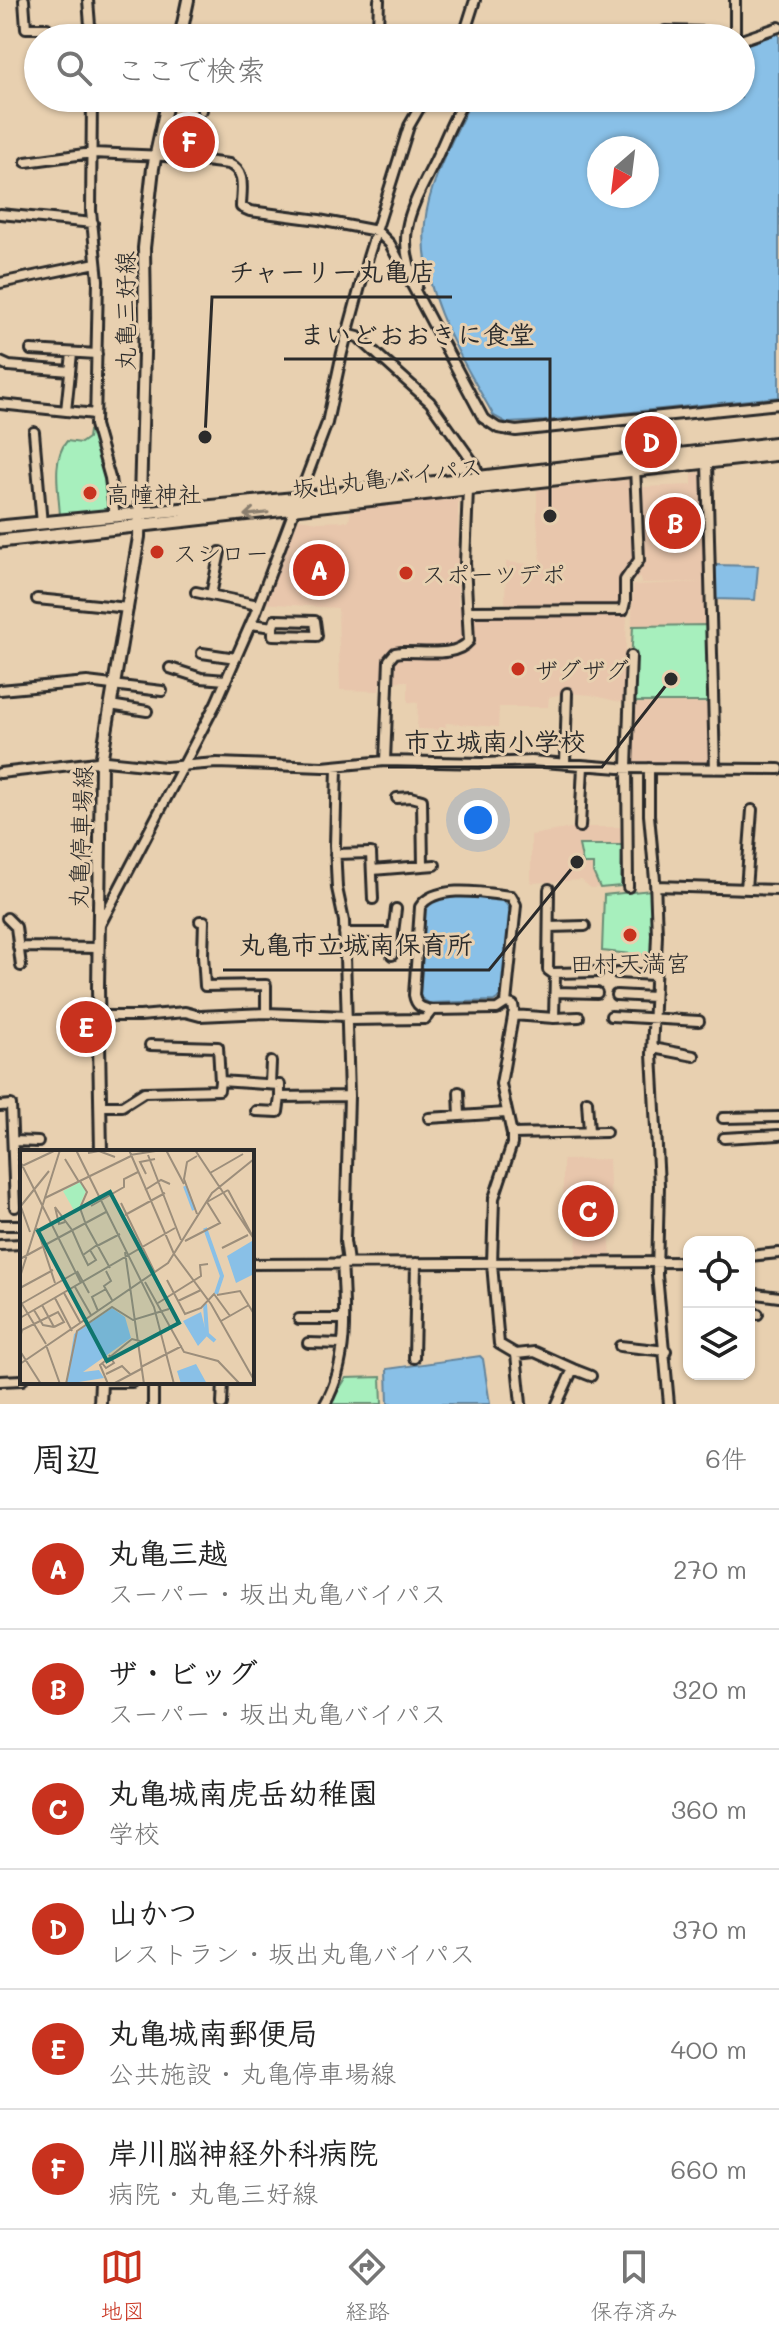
<!DOCTYPE html>
<html lang="ja">
<head>
<meta charset="utf-8">
<style>
	:root { --surface:#fff; --page:#f2f2f2; --text:#222; --muted:#767676; --line:#e0e0e0; --accent:#c8321e }
	body { margin:0; font-family:Mali,"Klee One",sans-serif; background:var(--page); color:var(--text) }
	.controls { position:absolute; right:24px; bottom:24px; display:grid; overflow:hidden; border-radius:16px; box-shadow:0 2px 6px #0004 }
	.controls button { width:72px; height:72px; display:grid; place-items:center; padding:0; border:0; border-bottom:2px solid var(--line); background:var(--surface); color:var(--text); font:40px sans-serif }
	.compass { position:absolute; left:587px; top:136px; width:72px; height:72px; border-radius:50%; background:var(--surface); box-shadow:0 2px 6px #0004; rotate:208deg }
	.you { position:absolute; left:478px; top:820px; width:28px; height:28px; margin:-20px; border:6px solid #fff; border-radius:50%; background:#1a73e8; box-shadow:0 0 0 12px #1a73e833 }
	.badge { display:grid; place-items:center; width:52px; height:52px; border-radius:50%; background:var(--accent); color:#fff; font-size:26px; font-weight:700 }
	.pin { position:absolute; translate:-50% -50%; border:4px solid #fff; box-shadow:0 2px 8px #0006 }
	.list { margin:0; padding:0; list-style:none }
	h2 { display:flex; justify-content:space-between; align-items:center; height:104px; margin:0; padding:0 32px; font-size:34px }
	h2 small { font-size:26px; font-weight:400; color:var(--muted) }
	.list li { display:grid; grid-template-columns:52px 1fr auto; gap:24px; align-items:center; box-sizing:border-box; height:120px; padding:0 32px; border-top:2px solid var(--line) }
	.list b { display:block; font-size:30px; white-space:nowrap }
	.list p { margin:0; font-size:26px; white-space:nowrap; color:var(--muted) }
	.list em { font-size:26px; font-style:normal; color:var(--muted) }
	.icon { flex:none; width:44px; height:44px; fill:none; stroke:currentColor; stroke-width:2; stroke-linecap:round; stroke-linejoin:round }
	.map { position:relative; flex:none; width:779px; height:1404px; overflow:hidden }
	.search { position:absolute; background:var(--surface); box-shadow:0 2px 6px #0004; left:24px; right:24px; top:24px; height:88px; display:flex; align-items:center; gap:20px; box-sizing:border-box; padding:0 28px; border-radius:44px; color:var(--muted); font-size:30px }
	.sheet { height:824px; background:var(--surface) }
	nav { display:flex; justify-content:space-around; align-items:center; box-sizing:border-box; height:112px; border-top:2px solid var(--line); background:var(--surface); font-size:22px; color:var(--muted) }
	nav a { display:grid; justify-items:center; gap:4px }
	nav .on { color:var(--accent) }
	.map>svg:first-child { display:block }
	.built { fill:#e8c6ac }
	.green { fill:#a7efbd; stroke:#698d74; stroke-width:2 }
	.water { fill:#89c0e7; stroke:#63849c; stroke-width:2; fill-rule:evenodd }
	.lines { fill:none; stroke-linecap:round; stroke-linejoin:round }
	.minor-casing { stroke:#2b2b2b; stroke-width:14 }
	.major-casing { stroke:#2b2b2b; stroke-width:16 }
	.highway-casing { stroke:#2b2b2b; stroke-width:17 }
	.minor { stroke:#e8d0b0; stroke-width:8 }
	.major { stroke:#e8d0b0; stroke-width:10 }
	.highway { stroke:#e8d0b0; stroke-width:11 }
	.oneway { stroke:#8a7e6e }
	.poi-dot { fill:#c8321e; stroke:#e8d0b0; stroke-width:3 }
	.labels { text-anchor:middle; dominant-baseline:central; stroke-width:6; stroke-linejoin:round; paint-order:stroke }
	.street-label { font-size:24px; fill:#2b2b2b; stroke:#e8d0b0 }
	.poi-label { font-size:24px; fill:#2b2b2b; stroke:#e8d0b0; text-anchor:start }
	.inset-river { fill:none; stroke:#89c0e7; stroke-width:4 }
	.inset-road { fill:none; stroke:#9c8e7b; stroke-width:2 }
	.view { fill:#0f766e; fill-opacity:0.15; stroke:#0f766e; stroke-width:4 }
	.inset-edge { fill:none; stroke:#2b2b2b; stroke-width:4 }
	.leader { fill:none; stroke:#2b2b2b; stroke-width:3 }
	.callout-dot { fill:#2b2b2b; stroke:#e8d0b0; stroke-width:3 }
	.callout-label { font-size:26px; text-anchor:middle; font-weight:bold; fill:#2b2b2b; stroke:#e8d0b0; stroke-width:6; stroke-linejoin:round; paint-order:stroke }
</style>
</head>
<body>
<div class="map">
<svg width="779" height="1404" viewBox="0 0 779 1404">
	<rect width="100%" height="100%" fill="#e8d0b0"/>
	<filter id="ink" filterUnits="userSpaceOnUse"><feTurbulence type="fractalNoise" baseFrequency=".0125" numOctaves="2"/><feDisplacementMap in="SourceGraphic" scale="16" xChannelSelector="R" yChannelSelector="G"/><feConvolveMatrix kernelMatrix="1 2 1 2 8 2 1 2 1" color-interpolation-filters="sRGB"/></filter>
	<g filter="url(#ink)">
		<path class="built" d="M702,472L706,481L710,583L714,565L758,566L755,600L714,599V586L712,764L709,765L627,763L633,585L703,582L641,583L640,578L628,581L624,703L591,695L567,693L549,697L548,707H499L498,727L446,723L445,730L417,729L418,703L408,702V681L380,682L379,691L340,690L338,608L261,603L299,519L318,522L349,521L351,510L458,497V606L505,608L506,562L541,565L537,519V490L642,478L643,487L692,485V473Z
			M577,827H624L621,886L591,888L581,880L531,883V835Z
			M609,1159L612,1229L609,1230L611,1259L576,1260L577,1223H563V1160Z"/>
		<path class="green" d="M89,431L95,432L107,477L111,510L60,516C59,493 51,459 67,441L81,443L88,438Z
			M709,625L712,702H629L633,626Z
			M579,845H622L621,886L600,888L593,872V864H583Z
			M651,890V956L602,951L604,895Z
			M381,1377L382,1404H330L346,1378Z"/>
		<path class="water" d="M779,32V397L544,421L507,423L494,416C462,359 418,291 425,223C429,180 455,137 472,98H741V45ZM647,148V196H599V148Z
			M714,565L758,566L755,600L714,599Z
			M466,895C483,898 504,892 510,911L503,995L494,1001L429,1003L421,998L420,994L425,906L432,898Z
			M480,1356L483,1359L490,1404H388L387,1369Z"/>
		<g class="lines">
			<defs>
				<path id="minor" d="M24,0L26,28H47
					M88,0L91,38
					M379,0L378,29L380,34L392,38
					M463,38L475,0
					M664,38L665,31L706,32L707,38
					M735,38V0
					M741,40L779,27
					M92,98L91,211L98,280L95,425L110,478L115,517
					M201,98L202,110
					M26,162L92,153L165,156L229,164C247,172 241,190 241,207L250,211L319,220L377,231L390,244L483,418L498,428L516,431L779,404
					M0,214L93,223
					M0,283L96,263
					M417,286C393,234 412,208 435,161C445,140 453,117 466,98
					M346,334L358,337L430,402L475,465L479,476
					M31,350L97,354
					M0,362L9,366L70,371
					M0,404L95,414
					M66,411L72,353
					M34,432L42,524
					M707,462L715,769
					M196,592L258,605
					M211,595L220,552
					M37,599L128,608
					M468,611L623,610L625,602V580L639,560L635,467
					M251,624L273,627V635L317,636L315,621L275,620L273,627
					M202,653L236,658
					M170,668L201,678L226,680
					M0,690L87,682L162,691
					M110,705L147,711
					M385,761L389,660L395,653L402,652C422,651 455,658 469,641L465,563L468,489
					M565,764L567,693
					M337,767L335,845L337,888L344,921L349,1096L345,1241L348,1262
					M649,768V815L655,880L657,935L652,1054L659,1185L657,1275L669,1404
					M0,773L106,761L165,767L217,763L323,767L385,761L485,763L531,761L619,768L779,769
					M397,798L411,797L422,800L423,866
					M580,827L583,766
					M335,854L371,853L373,899
					M372,870L435,865
					M656,886L779,890
					M628,887L627,767L631,656
					M746,889L752,810
					M7,918L16,927L21,966
					M200,921H204L203,955L205,986L266,985V1013
					M100,925L216,703L255,614L327,423L342,353L368,257L409,126L425,98
					M549,927L585,926
					M344,933H393L396,909
					M18,947L98,948
					M392,955L393,933
					M553,973L598,972
					M617,973L654,975
					M555,992L597,993
					M616,995L654,997
					M506,1003L513,1005L514,1011L501,1084L512,1134V1144L494,1198L492,1264L499,1344L516,1354L535,1352L573,1369L557,1404
					M513,1015L554,1018L555,975L548,970L549,889
					M99,1016H140L185,1012L200,1016L266,1013L347,1016
					M611,1016L699,1021
					M554,1018L579,1017
					M347,1020L425,1019L432,1010L497,1009L506,1003L516,905L511,896C486,893 435,883 420,907L414,995C416,1006 421,1008 432,1010
					M150,1045L218,1047L220,1081L280,1085V1097L349,1096
					M653,1048L694,1056
					M270,1084L271,1062
					M459,1092L460,1116
					M587,1101L589,1132
					M0,1106L11,1105L15,1207
					M101,1106H122L144,1092L219,1090L220,1081
					M256,1111L278,1112L280,1097
					M429,1118L506,1113
					M723,1118L779,1117
					M512,1134L606,1132
					M724,1138L779,1135
					M13,1141L38,1142
					M0,1225H22
					M0,1245L22,1244
					M749,1256L779,1253
					M252,1264L689,1262
					M749,1293L779,1297
					M749,1313L758,1314
					M299,1319H343
					M308,1343L342,1344
					M620,1346L666,1351
					M516,1354L521,1404
					M414,1358L416,1263
					M573,1369L591,1376
					M0,1381L22,1380
					M106,1382H132
					M153,1404V1382
					M222,1404L223,1382
					M325,1404C349,1362 345,1310 342,1262"/>
				<path id="major" d="M180,38L188,0
					M101,1152L98,989L101,762L139,537L145,317L144,248L153,168L168,98
					M100,1404L101,1382"/>
				<path id="highway" d="M0,527L300,498L779,443
					M0,541L779,454"/>
			</defs>
			<use href="#minor" class="minor-casing"/>
			<use href="#major" class="major-casing"/>
			<use href="#highway" class="highway-casing"/>
			<use href="#minor" class="minor"/>
			<use href="#major" class="major"/>
			<use href="#highway" class="highway"/>
		</g>
		<defs><path id="oneway-shaft" d="M-6 0H5M1.5-3L5.5 0L1.5 3" fill="none" stroke-width="1.6" stroke-linecap="round" stroke-linejoin="round" transform="scale(2)"/></defs>
		<use class="oneway" href="#oneway-shaft" transform="translate(256 514) rotate(174)"/>
	</g>
	<g class="poi-dot">
		<circle cx="90" cy="493" r="8"/>
		<circle cx="157" cy="552" r="8"/>
		<circle cx="406" cy="573" r="8"/>
		<circle cx="518" cy="669" r="8"/>
		<circle cx="630" cy="935" r="8"/>
	</g>
	<g class="labels">
		<g class="street-label">
			<text transform="translate(124 311) rotate(-90)">丸亀三好線</text>
			<text transform="translate(387 477) rotate(-7)">坂出丸亀バイパス</text>
			<text transform="translate(80 837) rotate(-88)">丸亀停車場線</text>
		</g>
		<g class="poi-label">
			<text x="106" y="493">高幢神社</text>
			<text x="173" y="552">スシロー</text>
			<text x="422" y="573">スポーツデポ</text>
			<text x="534" y="669">ザグザグ</text>
			<text x="630" y="962" text-anchor="middle">田村天満宮</text>
		</g>
	</g>
	<g transform="translate(20 1150)">
		<rect width="234" height="234" fill="#e8d0b0"/>
		<path d="M60,32L66,41L56,64L43,41Z" fill="#a7efbd"/>
		<path d="M232,91L234,124L216,133L207,106ZM92,158L105,167L111,188L63,222L79,220L84,228L46,234L54,184ZM181,162L187,186L178,196L163,171ZM176,214L187,234H161L157,221Z" fill="#89c0e7"/>
		<path class="inset-river" d="M165,36L174,60M185,78L202,126L196,144M185,154L187,184L195,191"/>
		<path class="inset-road" d="M56,0L134,157L154,234M109,0L154,104L191,154L234,230M146,0L164,34M175,0L234,89M68,3L79,1L95,7M110,5L142,0M128,5L161,90M177,6L167,12L164,29L177,64M45,9L59,32M0,11L61,133M0,17L36,0M190,23L223,4M126,24L120,12L135,9M60,31L67,42L60,58L65,72M125,40L141,30L150,34M208,40L233,87M25,48L111,6M101,53L135,123M71,56L104,37V29L118,22M0,57L29,21M1,57L10,82M105,65L145,43M45,72L39,74L35,57L52,80L63,105M65,73L90,118M17,78L35,133M165,91L200,73L187,52L208,40M25,95L86,62M77,96L100,84M202,98L228,85M70,100L76,110L68,115L63,105L77,95M105,102L124,234M0,109L22,97M57,121L69,143M86,121L91,131L84,136L92,150M0,127L40,0M147,130L165,164L181,158L194,144L210,166M125,132L164,202L198,211L220,234M55,137L71,165M0,138L33,120M44,143L60,172M197,145L220,141L234,164M35,148L52,181M158,151L181,140M138,153L181,126L180,115L188,114M1,154L55,123M2,154L26,194M22,155L34,177M14,160L23,175L34,177M78,161L72,147L86,139M0,168L155,78M201,171L229,155M0,188L2,180L38,162L44,172L34,177M26,195L40,234M115,196L141,182M0,201L21,234M82,213L86,218L94,213L89,205M0,214L148,113L192,43L234,9M121,217L162,196M86,224L102,216L110,224M46,234L57,181L92,157L113,170L149,159M88,234L80,215L112,189L124,192M93,234L121,219"/>
		<path class="view" d="M90,42L159,173L87,211L18,81Z"/>
		<rect width="234" height="234" class="inset-edge"/>
	</g>
	<path class="leader" d="M205 437L212 297H452M550 516L550 359H284M671 679L602 767H388M577 862L489 970H223"/>
	<g class="callout-dot">
		<circle cx="205" cy="437" r="8"/>
		<circle cx="550" cy="516" r="8"/>
		<circle cx="671" cy="679" r="8"/>
		<circle cx="577" cy="862" r="8"/>
	</g>
	<g class="callout-label">
		<text x="332" y="281">チャーリー丸亀店</text>
		<text x="417" y="344">まいどおおきに食堂</text>
		<text x="495" y="751">市立城南小学校</text>
		<text x="356" y="954">丸亀市立城南保育所</text>
	</g>
</svg>
<div class="controls">
<button><svg class="icon" aria-label="locate" viewBox="0 0 24 24"><circle cx="12" cy="12" r="6"/><path d="M12 2v4M12 18v4M2 12h4M18 12h4"/></svg></button>
<button><svg class="icon" aria-label="layers" viewBox="0 0 24 24"><path d="M12 4l9 5-9 5-9-5zM3 14l9 5 9-5"/></svg></button>
</div>
<svg class="compass" viewBox="-18 -18 36 36"><path d="M0-13l5 13h-10z" fill="#e53935"/><path d="M0 13l5-13h-10z" fill="#767676"/></svg>
<div class="you"></div>
<div class="pin badge" style="left:319px;top:570px">A</div>
<div class="pin badge" style="left:675px;top:523px">B</div>
<div class="pin badge" style="left:588px;top:1211px">C</div>
<div class="pin badge" style="left:651px;top:442px">D</div>
<div class="pin badge" style="left:86px;top:1027px">E</div>
<div class="pin badge" style="left:189px;top:142px">F</div>
<div class="search"><svg class="icon" aria-label="search" viewBox="0 0 24 24"><circle cx="10" cy="10" r="6"/><path d="M15 15l6 6"/></svg>ここで検索</div>
</div>
<section class="sheet">
<h2>周辺<small>6件</small></h2>
<ul class="list">
<li><span class="badge">A</span><div><b>丸亀三越</b><p>スーパー · 坂出丸亀バイパス</p></div><em>270 m</em></li>
<li><span class="badge">B</span><div><b>ザ・ビッグ</b><p>スーパー · 坂出丸亀バイパス</p></div><em>320 m</em></li>
<li><span class="badge">C</span><div><b>丸亀城南虎岳幼稚園</b><p>学校</p></div><em>360 m</em></li>
<li><span class="badge">D</span><div><b>山かつ</b><p>レストラン · 坂出丸亀バイパス</p></div><em>370 m</em></li>
<li><span class="badge">E</span><div><b>丸亀城南郵便局</b><p>公共施設 · 丸亀停車場線</p></div><em>400 m</em></li>
<li><span class="badge">F</span><div><b>岸川脳神経外科病院</b><p>病院 · 丸亀三好線</p></div><em>660 m</em></li>
</ul>
</section>
<nav>
<a class="on"><svg class="icon" aria-label="map" viewBox="0 0 24 24"><path d="M3 6l6-2 6 2 6-2v14l-6 2-6-2-6 2zM9 4v14M15 6v14"/></svg>地図</a>
<a><svg class="icon" aria-label="directions" viewBox="0 0 24 24"><path d="M12 3l9 9-9 9-9-9zM9 14v-3h6M13 9l2 2-2 2"/></svg>経路</a>
<a><svg class="icon" aria-label="saved" viewBox="0 0 24 24"><path d="M7 4h10v16l-5-4-5 4z"/></svg>保存済み</a>
</nav>
</body>
</html>
